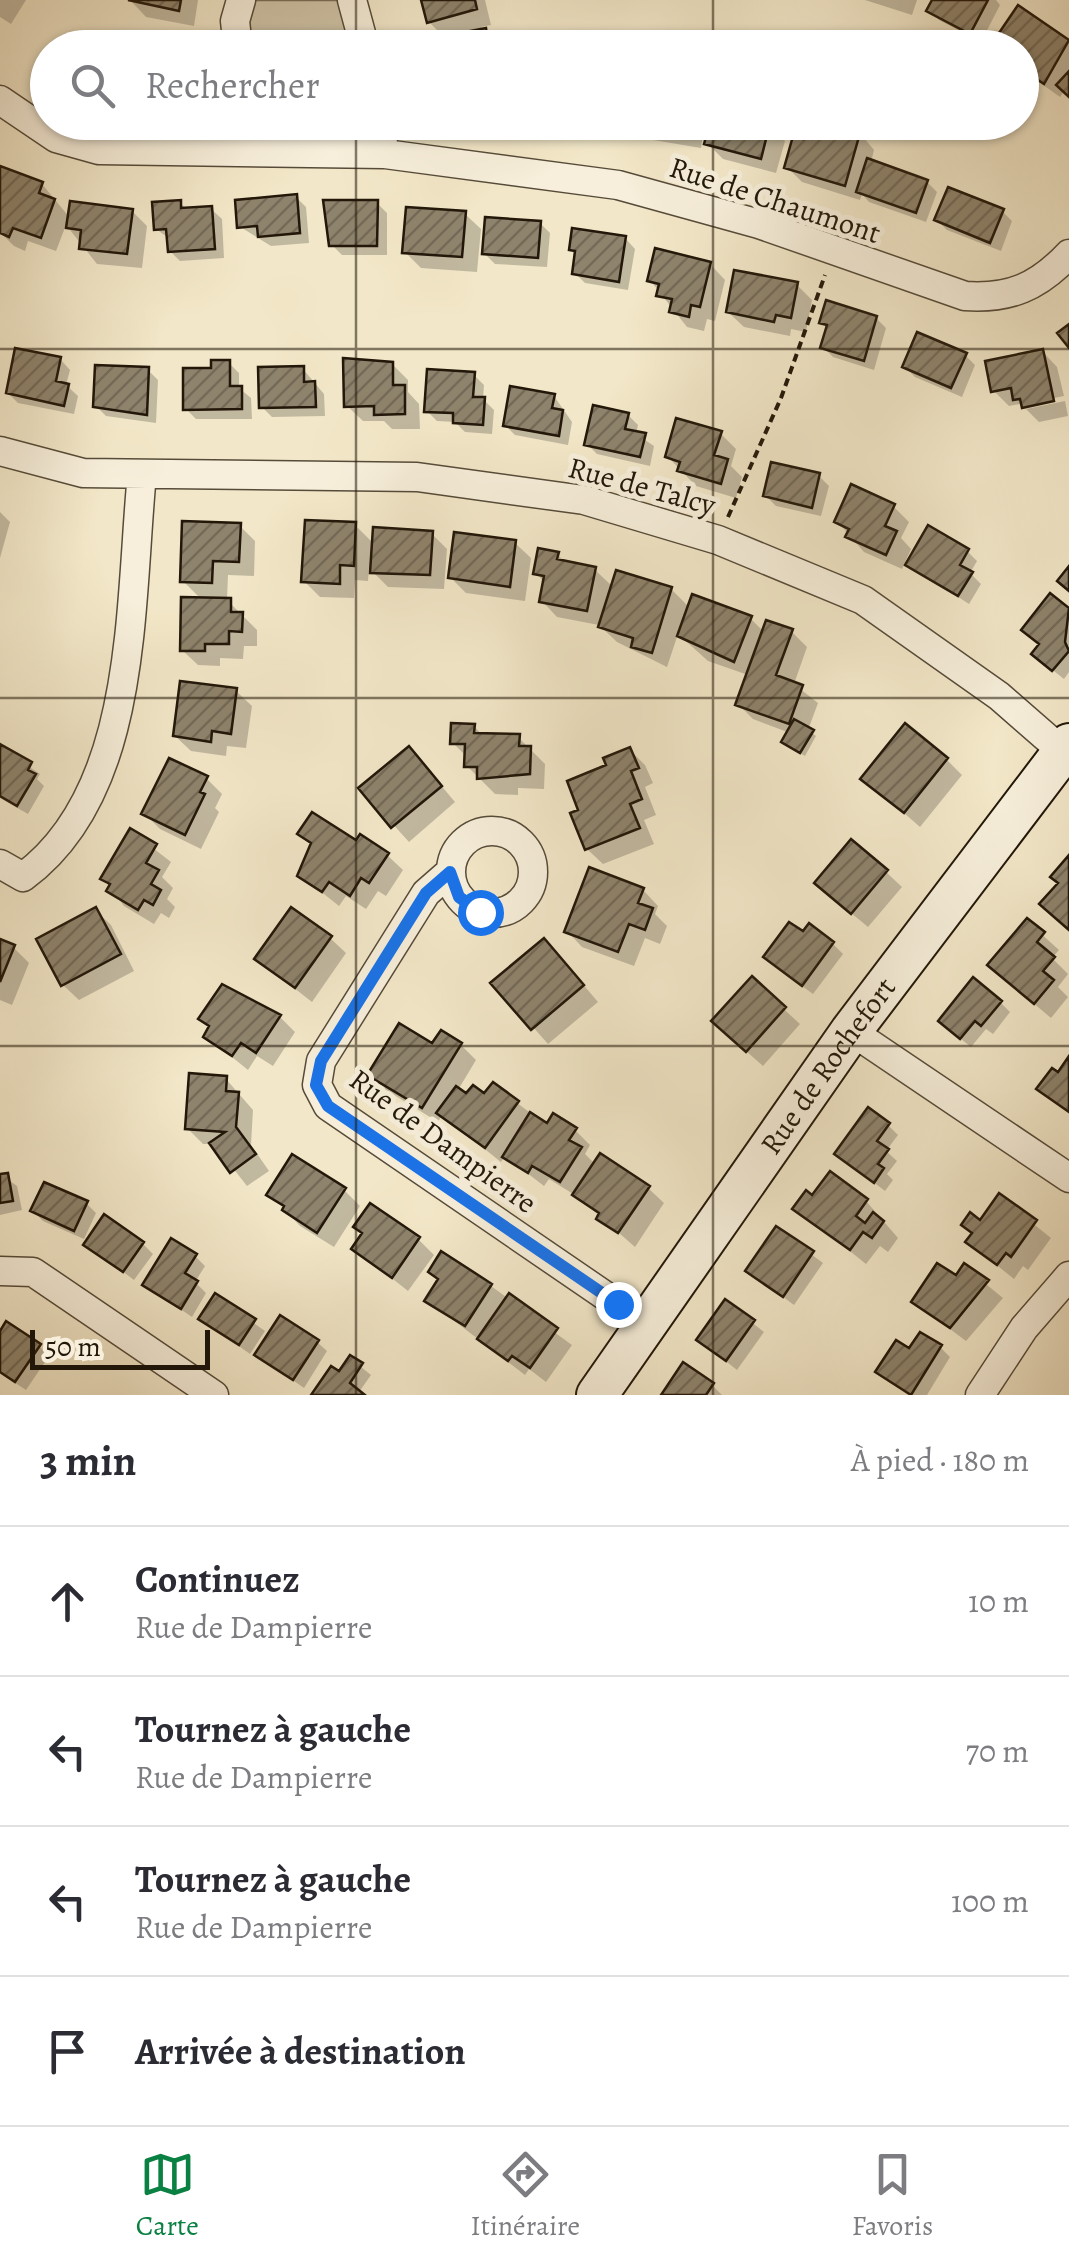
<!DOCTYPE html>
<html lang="fr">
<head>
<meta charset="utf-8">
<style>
	:root { --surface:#fff; --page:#f2f2f3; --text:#2b2b33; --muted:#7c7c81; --line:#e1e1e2; --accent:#0b8043 }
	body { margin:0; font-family:Alegreya,serif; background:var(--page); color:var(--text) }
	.scale { position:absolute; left:30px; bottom:25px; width:180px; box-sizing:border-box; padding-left:10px; border:5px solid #221709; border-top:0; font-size:28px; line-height:35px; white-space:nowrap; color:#221709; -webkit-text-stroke:8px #f7efdb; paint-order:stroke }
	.stop { position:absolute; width:30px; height:30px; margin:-22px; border:8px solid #1a73e8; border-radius:50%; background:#fff }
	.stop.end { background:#1a73e8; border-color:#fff; box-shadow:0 2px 10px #0008 }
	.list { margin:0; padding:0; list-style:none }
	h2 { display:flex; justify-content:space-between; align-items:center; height:130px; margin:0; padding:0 40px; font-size:42px }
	h2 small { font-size:32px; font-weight:400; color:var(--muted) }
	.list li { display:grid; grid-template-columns:65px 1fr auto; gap:30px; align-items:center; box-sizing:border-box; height:150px; padding:0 40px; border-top:2px solid var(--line) }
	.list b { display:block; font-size:38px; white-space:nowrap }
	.list p { margin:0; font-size:32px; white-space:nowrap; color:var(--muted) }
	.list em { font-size:32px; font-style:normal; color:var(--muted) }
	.icon { flex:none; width:55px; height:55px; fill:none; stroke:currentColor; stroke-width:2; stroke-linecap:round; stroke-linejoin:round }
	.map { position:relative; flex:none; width:1069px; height:1395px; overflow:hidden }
	.search { position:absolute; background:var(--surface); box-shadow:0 2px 8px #0004; left:30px; right:30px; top:30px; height:110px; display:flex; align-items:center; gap:25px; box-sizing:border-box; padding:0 35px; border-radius:55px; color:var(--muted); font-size:38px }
	.sheet { height:730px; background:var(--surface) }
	nav { display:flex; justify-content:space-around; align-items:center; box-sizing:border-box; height:140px; border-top:2px solid var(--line); background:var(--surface); font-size:28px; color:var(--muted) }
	nav a { display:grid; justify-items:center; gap:5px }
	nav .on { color:var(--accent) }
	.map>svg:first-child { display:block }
	.green { fill:#cfc4a8; stroke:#786e58; stroke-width:2.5 }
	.shadow { fill:#0003 }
	.building { fill:url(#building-hatch); stroke:#221709; stroke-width:2.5 }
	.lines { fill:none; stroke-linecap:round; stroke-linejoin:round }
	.street-casing { stroke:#564b39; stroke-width:31 }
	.secondary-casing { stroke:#221709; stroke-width:44 }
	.path { stroke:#221709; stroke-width:4; stroke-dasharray:8 5; stroke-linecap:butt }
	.street { stroke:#f7efdb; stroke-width:28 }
	.secondary { stroke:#f7efdb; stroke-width:40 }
	.route { stroke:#1a73e8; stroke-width:12 }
	.grid { fill:none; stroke:#221709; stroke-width:2.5; stroke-opacity:0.55 }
	.labels { text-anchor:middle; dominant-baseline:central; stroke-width:10; stroke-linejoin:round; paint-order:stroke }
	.street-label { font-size:30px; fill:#221709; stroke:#f7efdb }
</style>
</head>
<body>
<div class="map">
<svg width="1069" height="1395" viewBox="0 0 1069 1395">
	<defs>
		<pattern id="building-hatch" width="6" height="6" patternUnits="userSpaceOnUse" patternTransform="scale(2.5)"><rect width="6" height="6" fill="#8e836c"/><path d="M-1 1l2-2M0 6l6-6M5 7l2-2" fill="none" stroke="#746a57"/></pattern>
	</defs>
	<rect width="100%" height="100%" fill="#f2e7c8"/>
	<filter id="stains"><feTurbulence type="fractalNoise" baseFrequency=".002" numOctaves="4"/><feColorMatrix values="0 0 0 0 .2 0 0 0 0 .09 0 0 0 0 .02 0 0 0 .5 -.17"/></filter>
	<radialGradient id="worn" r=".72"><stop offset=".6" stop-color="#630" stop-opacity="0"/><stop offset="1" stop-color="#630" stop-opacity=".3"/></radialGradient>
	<path class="green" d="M241,0H352L365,47H238Z
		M248,123H379L385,154L252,152Z"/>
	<path class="shadow" d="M0,0H26L11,24L0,17Z
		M130,0H198L194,26L146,17Z
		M423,0H485L491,25L481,27L501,48H438L445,38L429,22Z
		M865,0H917L912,15Z
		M935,0H996L1000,5L981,42L939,20L929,10Z
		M1019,9L1069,43V94L1065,90L1060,97L1022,70V48L1002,33Z
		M583,122H620L619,133L590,129Z
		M626,122H705L701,148L641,138Z
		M713,122H772L785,141L776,173L723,159L707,143Z
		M851,122L874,150L871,162L927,182L937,192L926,222L869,202L862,194L860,200L802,182L787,167Z
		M0,173L42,184L70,218L132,211L147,226L142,268L97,264L66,225L56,251L28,241L25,251L14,246L0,232Z
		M296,197L306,207L309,243L271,246L239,226Z
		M326,202L377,203L387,213V255H342L332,245Z
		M180,203L188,210L211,209L222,219L224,258L180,261L170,251V239L156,229Z
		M1002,211L1012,221L1001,251L947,230L937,220Z
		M465,214L481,229L477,272L421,268L405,252Z
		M540,223L550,233L547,267L495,264L485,254Z
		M625,238L635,249L628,290L585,283L575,273L577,256L571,250Z
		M710,264L725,280L715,321L707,319L704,331L687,327L650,280Z
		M796,284L812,300L806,332L791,329L790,336L744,327L728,312Z
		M876,318L886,328L874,370L833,357L823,347L829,329L822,322Z
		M1042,351L1057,367L1064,396L1025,404V409L1020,404L1009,406L994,391Z
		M965,355L975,365L962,397L915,377L905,367Z
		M60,359L70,370L66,385L78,396L74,414L18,403L8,393Z
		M374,360L392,364L408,380V392L419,404L420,429H392L384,421H363L347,406L346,361Z
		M229,363L239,373V388L251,398L252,419H196L186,409Z
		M303,369L324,394L325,416L272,417L261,406Z
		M148,370L158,380L156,423L106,416L96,406Z
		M474,375L484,385L483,399L494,410L492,434L465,432L455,422L437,421L427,411Z
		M554,396L572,422L568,445L515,435L505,425Z
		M1065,401L1068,416L1039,422L1026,409Z
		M628,415L638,425L636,434L654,446L650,466L597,454L587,444Z
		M720,433L736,449L731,466L742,477L736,498L696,486L668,457Z
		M819,476L829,486L821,516L776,506L766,496Z
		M893,506L909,522L901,538L911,549L902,569L864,552L837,521Z
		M0,512L10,522L0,558Z
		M355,525L375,545L432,534L447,549L444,589L388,587L369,568L368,581L355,580L354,598L320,597L304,581Z
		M240,526L255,541L254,576L228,575L227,600L257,630V646H244L243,659L220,658V666L198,665L182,650L202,600L183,581Z
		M515,543L531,558L525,601L466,593L451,578Z
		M967,551L977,561L970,573L981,584L969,604L908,564Z
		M557,554L566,563L594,569L613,587L671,589L690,608L750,618L764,632H792L807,647L794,684L818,703L808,730L816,736L805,756L788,746L790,733L753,719L738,704L748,675L708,661L678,634L667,667L617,642L599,625L557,617L542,601L545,583L536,573Z
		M1051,597L1069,612V672L1064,679L1045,664L1042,645Z
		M236,691L252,706L246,748L227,746L226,756L191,751L175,736Z
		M474,726L483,736L518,737L545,764L544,789L518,788V795L495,794L467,766V757L453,743Z
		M0,747L40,774L37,779L44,786L28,814L0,798Z
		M630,750L645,765L653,783L645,787L656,815L644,820L654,844L603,864L587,849L581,811L609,767Z
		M947,760L962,775L920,827L864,778Z
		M424,765L455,802L409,842L361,789Z
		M206,778L222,794L215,808L219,812L201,849L160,829L144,813Z
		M131,831L171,862L162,877L173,888L167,899L175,907L169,918L161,913L154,924L124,906L103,878Z
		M300,834L356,844L387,855L403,870L386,896L378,891L366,909L346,896L339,906L300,875L312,846Z
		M886,872L902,887L868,927L833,898Z
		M643,890L658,906L655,914L667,926L660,944L645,938L634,966L582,947L567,931Z
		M95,910L111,925L134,971L79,1000L63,985L39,940Z
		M1027,921L1059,950L1052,958L1068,974L1058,987L1068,997L1051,1018L1006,980Z
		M330,938L346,953L312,1002L257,959Z
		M0,942L13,947L29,963L12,1005L0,1000Z
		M833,944L843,954L813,994L776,967Z
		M559,956L598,1002L548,1044L494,983Z
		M752,980L800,1024L763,1066L730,1037Z
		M222,987L280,1017L295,1032L273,1066L257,1056L248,1070L206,1036Z
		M1001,1003L1010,1012L993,1034L986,1029L971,1047L951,1031Z
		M461,1045L476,1060L458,1090L467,1097H485L493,1085L548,1126L575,1130L590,1145L585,1154L595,1164L648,1188L664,1203L635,1247L578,1197L549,1179L544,1186L505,1156L501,1162L442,1115L438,1122L386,1090L370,1075L433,1047Z
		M226,1079L253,1110L251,1145L269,1171L247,1186L214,1144H203L187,1128Z
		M888,1125L898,1135L886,1151L897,1161L887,1174L893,1180L885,1191L837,1154Z
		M0,1174L17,1186L22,1210L0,1215Z
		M344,1190L360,1206L334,1247L300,1226L270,1194Z
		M1000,1197L1051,1238L1028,1270L1023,1266L1014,1279L968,1242L974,1235L964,1225L981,1223Z
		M813,1199L866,1201L898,1238L888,1252L880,1246L866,1264L796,1208Z
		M86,1203L96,1213L84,1239L43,1221L33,1211Z
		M777,1229L823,1263L794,1305L748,1271Z
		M364,1235L418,1239L434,1255L408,1291L355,1249Z
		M86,1244H143L153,1254L134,1280Z
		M195,1256L205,1266L195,1282L206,1293L192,1317L145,1285Z
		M965,1267L1003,1298L966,1341L914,1302L957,1278Z
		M491,1286L572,1345L546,1382L529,1369L525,1375L427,1300Z
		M216,1296L265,1331L250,1354L201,1319Z
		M726,1302L764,1332L737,1370L699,1340Z
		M0,1335L39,1346L49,1356L26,1390L0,1373Z
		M317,1342L327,1351L304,1388L257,1355Z
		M940,1347L950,1357L927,1395H910L879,1372L910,1352Z
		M350,1358L371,1375L359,1392L363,1395H315L332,1369L340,1375Z
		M684,1366L712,1385L722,1395H664Z"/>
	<path class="building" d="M128,0H181L179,11Z
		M421,0H475L477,9L427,23Z
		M932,0H988L970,34L926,11Z
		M1018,5L1069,40L1044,84L1022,69V48H1012L1015,44L999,33Z
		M486,28L489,48H435L434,38Z
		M180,34L181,48H129L142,45V38Z
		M581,39L604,42L603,48H580Z
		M1069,71V97L1056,85Z
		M623,122H687L686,133Z
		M710,122L770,123L761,159L704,144Z
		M808,122H851L849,129L860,133L845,186L784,168L793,136L803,139Z
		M867,158L928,180L916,213L856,192Z
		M0,166L43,182L39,193L55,199L41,238L13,228L9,237L0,233Z
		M948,187L1004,209L990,243L934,220Z
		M297,194L300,233L258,237L257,226L237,228L235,200Z
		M181,200V208L212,206L215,249L168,252L166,229L154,230L152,202Z
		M323,200H378L377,246H329Z
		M70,201L133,209L127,254L79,249L81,230L66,228Z
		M406,207L466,211L462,257L402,253Z
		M485,217L541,221L538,258L482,254Z
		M572,228L626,236L619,282L572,274L575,251L569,250Z
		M655,248L711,262L700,307L691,305L689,317L669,312L672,299L656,296L659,284L647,281Z
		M734,270L798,282L791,318L776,315L774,322L726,312Z
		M826,300L877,316L864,361L820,348L827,325L819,323Z
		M1069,324V348L1057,333Z
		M917,332L967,353L951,388L902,367Z
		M15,348L61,357L56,381L69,384L64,406L6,393Z
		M1043,349L1054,401L1022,408L1020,399L1013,400L1011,388L991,392L985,361Z
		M343,358L393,362V385H405V414L374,415V406L344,407Z
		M211,360H230V386H242V409L183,410V368H211Z
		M95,365L149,367L147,415L93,407Z
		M304,366V382L315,381L316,407L259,408L258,367Z
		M427,369L475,372L473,397H485L483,425L453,423V413L424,412Z
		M510,386L555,394L552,408L563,410L559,436L503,426Z
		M593,405L629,413L625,429L646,433L640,457L584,445Z
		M676,418L722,431L714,455L728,459L721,484L677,471L680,462L665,457Z
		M771,462L820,473L812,508L763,496Z
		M851,484L895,504L885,526L897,531L886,555L845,537L849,529L834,522Z
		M305,520L356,522L354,566L340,565V584L301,582Z
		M182,521L241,523L239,562L213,561L212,583L180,582Z
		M928,525L969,549L960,565L973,572L958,596L905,565Z
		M373,527L433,531L430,575L370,573Z
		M454,532L516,540L510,587L448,578Z
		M538,548L559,552L557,559L596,567L587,611L539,602L544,576L533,574Z
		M1069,566V591L1057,581Z
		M616,570L672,587L652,653L631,647L633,638L598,627Z
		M1050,593L1069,608L1065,642L1069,651L1052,671L1031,654L1039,644L1021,630Z
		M692,594L752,616L734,662L677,636Z
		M181,597L231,598V612H243L242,632L229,631V644H205V651H180Z
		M766,620L793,629L776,675L803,685L789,724L735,705Z
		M180,681L237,688L231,734L212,731L211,742L173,736Z
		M794,719L814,730L800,753L781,742Z
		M451,723L475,724L474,733L520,734L519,746H531L530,774L477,779V767H464L465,744H450Z
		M905,723L948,758L904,813L860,779Z
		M0,744L32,762L28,770L36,774L17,806L0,796Z
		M409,746L442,786L391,828L358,788Z
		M630,747L639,768L631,771L642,799L630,804L640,828L585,850L570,813L578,810L567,781L606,765L603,758Z
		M169,758L208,776L200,792L205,794L185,835L141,814Z
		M312,812L356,840L360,834L389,853L369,883L361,878L350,896L329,882L322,892L297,876L311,843L297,834Z
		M130,828L157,844L146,863L159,870L151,884L161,890L153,905L144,900L138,910L106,891L110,884L100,879Z
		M851,839L888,870L851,914L814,883Z
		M1069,855V930L1039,904L1058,883L1050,877Z
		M589,867L644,888L638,903L653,908L645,930L629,924L618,952L564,932Z
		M96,907L121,954L61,986L36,939Z
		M291,907L332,936L295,988L254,959Z
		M1027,918L1045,932L1037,942L1055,957L1043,971L1054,980L1034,1004L987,965Z
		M789,922L803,931L809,923L834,942L802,986L763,957Z
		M544,938L584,985L531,1030L490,983Z
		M0,939L15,945L0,982Z
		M752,976L786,1007L746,1052L711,1021Z
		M973,977L1002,1001L981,1026L975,1021L960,1039L938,1021Z
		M222,984L281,1015L256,1053L241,1043L232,1056L203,1037L209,1026L198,1019Z
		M399,1023L432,1043L441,1030L462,1043L422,1108L367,1075Z
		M1069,1056V1112L1036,1089L1052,1068L1058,1072Z
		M189,1073L227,1076L226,1091L239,1092L236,1127L256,1154L230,1173L209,1143L225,1132L185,1129Z
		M493,1082L519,1101L485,1148L436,1113L456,1086L466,1093L473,1085L484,1093Z
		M868,1107L890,1123L877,1141L889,1149L878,1164L884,1168L874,1183L834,1154Z
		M530,1112L547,1123L553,1113L577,1128L569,1140L582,1147L560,1182L532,1166L528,1173L502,1157Z
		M600,1153L650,1186L618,1233L596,1219L599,1213L572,1195Z
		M292,1154L346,1188L317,1233L282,1210L284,1206L266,1195Z
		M830,1171L868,1199L856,1216L865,1223L873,1212L884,1221L872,1238L863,1232L850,1250L792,1209L806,1190L812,1195Z
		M8,1173L13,1201L0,1203V1174Z
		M44,1182L88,1201L74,1231L30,1211Z
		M999,1193L1037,1220L1011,1257L1006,1253L997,1265L965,1242L972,1233L961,1225L970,1212L980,1220Z
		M370,1203L420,1237L392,1278L351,1249L362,1233L353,1227Z
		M104,1214L144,1242L123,1272L83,1245Z
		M776,1226L814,1251L783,1297L745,1271Z
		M171,1238L197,1254L185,1273L198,1281L181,1309L142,1285Z
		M441,1251L492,1284L465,1326L424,1301L438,1279L428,1272Z
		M937,1263L956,1275L964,1263L989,1280L950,1328L911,1302Z
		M215,1293L256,1319L239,1345L198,1319Z
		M509,1293L558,1328L530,1368L512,1356L508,1361L477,1339Z
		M725,1299L755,1320L726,1361L696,1340Z
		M280,1315L319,1340L293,1380L254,1355Z
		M6,1321L41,1344L15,1382L0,1372V1331Z
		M920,1332L942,1345L911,1395L875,1372L896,1340L909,1348Z
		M350,1355L363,1363L350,1383L365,1395H311L331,1366L339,1371Z
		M683,1362L714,1383L706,1395H661Z"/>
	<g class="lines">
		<defs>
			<path id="street" d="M352,0L365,48
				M238,48L235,21L241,0
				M0,100L56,138L99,150L385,154L618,185L759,224L965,296C1010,299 1038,287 1069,254
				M248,122L252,152
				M379,122L385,154
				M0,451L83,473L417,477L584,500L718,540L863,600L999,696L1062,751
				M451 872a41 41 0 1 1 82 0a41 41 0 1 1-82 0Z
				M0,864L23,877C139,792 129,604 142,474
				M450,872L426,893L321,1061L317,1085L328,1106L645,1323
				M851,1031L1069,1178
				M0,1271L33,1272L214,1395
				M980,1395L1024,1328L1069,1276"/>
			<g id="secondary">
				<path id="s1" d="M597,1395L851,1031L1069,744"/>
			</g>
		</defs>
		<use href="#street" class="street-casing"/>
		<use href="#secondary" class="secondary-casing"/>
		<path class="path" d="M728,517L781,398L825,275"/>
		<use href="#street" class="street"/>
		<use href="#secondary" class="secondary"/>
	</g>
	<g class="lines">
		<path class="route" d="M480,912L459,897L450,872L426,893L321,1061L316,1085L328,1106L618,1304"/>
	</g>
	<path class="grid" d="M356,0V48M713,0V48M356,122V1395M713,122V1395M0,349H1069M0,698H1069M0,1046H1069"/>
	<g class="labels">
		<g class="street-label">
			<text transform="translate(775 200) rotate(18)">Rue de Chaumont</text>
			<text transform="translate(642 486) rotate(15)">Rue de Talcy</text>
			<text stroke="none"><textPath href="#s1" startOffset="402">Rue de Rochefort</textPath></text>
			<text transform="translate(443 1141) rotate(36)">Rue de Dampierre</text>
		</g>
	</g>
	<rect width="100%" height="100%" filter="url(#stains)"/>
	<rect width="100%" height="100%" fill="url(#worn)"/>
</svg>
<div class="scale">50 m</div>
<div class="stop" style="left:480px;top:912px"></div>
<div class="stop end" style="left:618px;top:1304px"></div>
<div class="search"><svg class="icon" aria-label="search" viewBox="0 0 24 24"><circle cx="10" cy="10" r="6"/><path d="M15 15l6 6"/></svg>Rechercher</div>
</div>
<section class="sheet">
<h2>3 min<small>À pied · 180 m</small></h2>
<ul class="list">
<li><svg class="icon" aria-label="ahead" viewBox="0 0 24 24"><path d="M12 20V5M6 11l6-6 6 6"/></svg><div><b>Continuez</b><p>Rue de Dampierre</p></div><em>10 m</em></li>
<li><svg class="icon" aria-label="left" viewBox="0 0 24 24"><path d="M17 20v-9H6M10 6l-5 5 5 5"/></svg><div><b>Tournez à gauche</b><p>Rue de Dampierre</p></div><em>70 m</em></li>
<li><svg class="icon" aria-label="left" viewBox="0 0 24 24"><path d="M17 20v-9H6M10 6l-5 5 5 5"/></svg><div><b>Tournez à gauche</b><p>Rue de Dampierre</p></div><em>100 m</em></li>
<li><svg class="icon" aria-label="arrive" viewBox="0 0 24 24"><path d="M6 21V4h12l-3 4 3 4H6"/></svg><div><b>Arrivée à destination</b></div></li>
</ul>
</section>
<nav>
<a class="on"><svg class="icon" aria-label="map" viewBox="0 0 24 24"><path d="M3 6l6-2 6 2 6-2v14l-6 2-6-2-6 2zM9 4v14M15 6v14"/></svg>Carte</a>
<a><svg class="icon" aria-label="directions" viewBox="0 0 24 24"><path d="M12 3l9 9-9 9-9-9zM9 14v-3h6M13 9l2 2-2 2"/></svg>Itinéraire</a>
<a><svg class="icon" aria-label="saved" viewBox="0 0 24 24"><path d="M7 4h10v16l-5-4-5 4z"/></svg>Favoris</a>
</nav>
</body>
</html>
